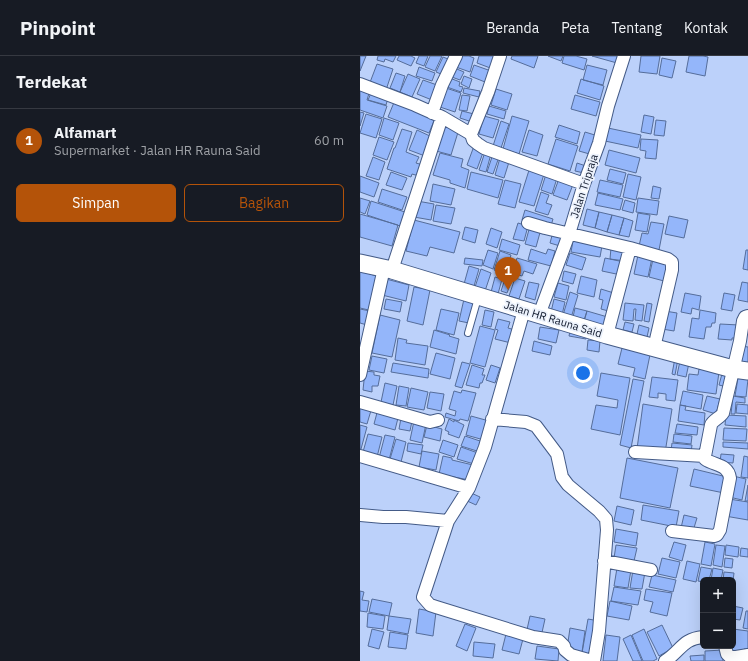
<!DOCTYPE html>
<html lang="id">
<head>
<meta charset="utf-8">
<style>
	:root { --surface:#171b24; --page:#242831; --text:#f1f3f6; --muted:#9ea1a6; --line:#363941; --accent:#b45309 }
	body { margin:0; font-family:"IBM Plex Sans",sans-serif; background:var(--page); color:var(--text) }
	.controls { position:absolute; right:12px; bottom:12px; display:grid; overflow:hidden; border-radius:6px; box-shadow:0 4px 16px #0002 }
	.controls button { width:36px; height:36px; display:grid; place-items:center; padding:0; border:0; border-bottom:1px solid var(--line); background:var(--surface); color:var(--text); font:20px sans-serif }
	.you { position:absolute; left:223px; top:317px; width:14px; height:14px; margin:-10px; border:3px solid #fff; border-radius:50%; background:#1a73e8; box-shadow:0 0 0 6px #1a73e833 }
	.badge { display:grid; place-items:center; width:26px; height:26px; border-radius:50%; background:var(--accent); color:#fff; font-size:13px; font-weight:700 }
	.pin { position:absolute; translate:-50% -33px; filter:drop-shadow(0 1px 2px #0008) }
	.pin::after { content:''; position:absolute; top:21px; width:14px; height:12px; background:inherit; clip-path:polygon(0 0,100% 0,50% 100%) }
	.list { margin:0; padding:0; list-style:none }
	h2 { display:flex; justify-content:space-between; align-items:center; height:52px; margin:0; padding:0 16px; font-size:17px }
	h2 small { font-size:13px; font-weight:400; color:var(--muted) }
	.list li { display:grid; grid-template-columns:26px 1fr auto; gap:12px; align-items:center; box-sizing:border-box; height:64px; padding:0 16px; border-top:1px solid var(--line) }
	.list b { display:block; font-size:15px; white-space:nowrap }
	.list p { margin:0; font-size:13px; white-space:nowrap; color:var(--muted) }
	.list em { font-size:13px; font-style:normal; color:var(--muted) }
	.actions { display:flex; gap:8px; padding:12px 16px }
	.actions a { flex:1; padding:9px 0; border:1px solid var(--accent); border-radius:6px; text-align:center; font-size:14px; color:var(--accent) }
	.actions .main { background:var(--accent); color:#fff }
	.map { position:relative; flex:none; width:388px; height:605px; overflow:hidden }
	header { display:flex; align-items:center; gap:24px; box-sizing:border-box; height:56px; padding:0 20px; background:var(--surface); border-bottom:1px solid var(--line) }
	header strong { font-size:19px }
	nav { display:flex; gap:22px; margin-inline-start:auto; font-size:14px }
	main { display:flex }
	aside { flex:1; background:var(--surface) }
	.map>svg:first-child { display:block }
	.building { fill:#94b6fa; stroke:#556d9a }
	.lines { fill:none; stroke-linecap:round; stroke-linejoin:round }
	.lane-casing { stroke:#445b87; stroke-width:8 }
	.street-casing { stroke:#445b87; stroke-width:14 }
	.secondary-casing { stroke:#445b87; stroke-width:19 }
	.lane { stroke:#fff; stroke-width:6 }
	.street { stroke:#fff; stroke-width:12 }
	.secondary { stroke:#fff; stroke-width:17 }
	.labels { text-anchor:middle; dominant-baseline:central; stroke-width:3.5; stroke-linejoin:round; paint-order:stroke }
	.street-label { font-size:11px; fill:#10192c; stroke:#ecf2fc }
</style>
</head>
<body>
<header>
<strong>Pinpoint</strong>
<nav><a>Beranda</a><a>Peta</a><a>Tentang</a><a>Kontak</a></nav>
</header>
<main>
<aside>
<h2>Terdekat<small></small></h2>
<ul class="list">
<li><span class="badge">1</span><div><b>Alfamart</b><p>Supermarket · Jalan HR Rauna Said</p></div><em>60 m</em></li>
</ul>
<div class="actions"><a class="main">Simpan</a><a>Bagikan</a></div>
</aside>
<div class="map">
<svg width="388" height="605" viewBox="0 0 388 605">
	<rect width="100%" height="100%" fill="#bcd1fa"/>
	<path class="building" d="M0,0H6L0,15Z
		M18,0H36L33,6L25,3L24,6L17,4Z
		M39,0H51L55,2L51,10L37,4Z
		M59,0H68L64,10L56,7Z
		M70,0H82L75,15L65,11Z
		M96,0H109L114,2L110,16L93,10Z
		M119,0H139L133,13L117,7Z
		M152,0H178L174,12L151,3Z
		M188,0H203L201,5Z
		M204,0H216L227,3L224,14L202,7Z
		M232,0H258L257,7Z
		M281,0H300L297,18L279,16Z
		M329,0H343L348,1L345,20L326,16Z
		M83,1L93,5L86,20L76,16Z
		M302,2L316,5L312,22L299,19Z
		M17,8L33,13L26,34L9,29Z
		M114,9L134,16L130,28L110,20Z
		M227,9L247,14L243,29L223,24Z
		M59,11L75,17L72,25L56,20Z
		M92,11L104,16L100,24L89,20Z
		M36,17L45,20L40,36L30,32Z
		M48,18L60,23L52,41L40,36Z
		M104,20L112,23L109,32L101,28Z
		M87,21L100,26L99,30L103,31L101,36L84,30Z
		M221,23L244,30L240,44L217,37Z
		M63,24L77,29L72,44L57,38Z
		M0,31L10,34L7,44L27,50L23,62L0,54Z
		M83,31L101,37L95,56L77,50Z
		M104,32L120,35L119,41L103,37Z
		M136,33L152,38L147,54L131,49Z
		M11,37L28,42L26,49L8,44Z
		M102,39L110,40L107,55L99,54Z
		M215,39L240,46L236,60L211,53Z
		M35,44L76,60L69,77L28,61Z
		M129,50L146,55L144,63L127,58Z
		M102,55L114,58L112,66L100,62Z
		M0,56L4,57L0,70Z
		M6,58L22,63L16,82L0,77Z
		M284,59L294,61L291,78L281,76Z
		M124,60L139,64L133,82L119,78Z
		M152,60L169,65L159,98L143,93Z
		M24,62L39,67L33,84L19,79Z
		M296,64L306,65L304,80L294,79Z
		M141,65L149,68L141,92L133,90Z
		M84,68L99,73L91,99L76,95Z
		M199,69L220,76L217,88L195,81Z
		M248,72L281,79L278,92L245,85Z
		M42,73L52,76L46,96L59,101L56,107L63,109L59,120L52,118L51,121L27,113L34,92H35Z
		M57,74L72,81L65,100L49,94Z
		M169,74L183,79L177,100L162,96Z
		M225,76L238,80L233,99L219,95Z
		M19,81L34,86L27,104L13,99Z
		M196,83L218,90L210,115L188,108Z
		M281,83L298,84L296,103L285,102L286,95L280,94Z
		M114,90L124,94L117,113L107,109Z
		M249,94L280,102L276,117L245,109Z
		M125,96L131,98L126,116L119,114Z
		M80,97L103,103L101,111L109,114L105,132L90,127V124L73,119Z
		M133,98L139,101L133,118L127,116Z
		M13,101L25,106L19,124L6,120Z
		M140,102L149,106L144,122L135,119Z
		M217,107L226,110L224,117L215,115Z
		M170,111L185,115L174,150L159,146Z
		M250,113L266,117L263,128L247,124Z
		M187,115L198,119L192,138L181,134Z
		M31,116L47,122L42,134L26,129Z
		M111,116L143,124L138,142L107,133Z
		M268,118L281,121L276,144L263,141Z
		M0,120L19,127L14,141L0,136Z
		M200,120L214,126L207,144L193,139Z
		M145,124L161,128L155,152L138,148Z
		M240,124L263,129L260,141L237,136Z
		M73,128L95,133L91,149L70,145Z
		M293,130L301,132L299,143L291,142Z
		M22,133L47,141L42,154L18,146Z
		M181,136L189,139L186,147L192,149L188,159L175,155Z
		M238,137L263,143L260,154L235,149Z
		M0,142L10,145L5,158L0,156Z
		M278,142L299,145L297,159L276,156Z
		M265,144L275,147L273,157L262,154Z
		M11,145L48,157L43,171L7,159Z
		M57,145L74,148L71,164L54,161Z
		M76,149L95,152L91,168L73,165Z
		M227,153L239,156L235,172L223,169Z
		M165,154L193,163L190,173L162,164Z
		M239,156L252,159L247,176L235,172Z
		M278,157L290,159L287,176L275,174Z
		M0,158L38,169L32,190L0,181Z
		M252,159L264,162L259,179L247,176Z
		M309,160L328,164L324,182L305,178Z
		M264,162L273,165L269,181L259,179Z
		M54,164L100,176L94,197L70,191L67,200L46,195Z
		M291,166L304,168L299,194L279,190L282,177L288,178Z
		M158,167L168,170L164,185L153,183Z
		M170,170L181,173L176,191L165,188Z
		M105,171L118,174L115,187L102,183Z
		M131,172L142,176L137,192L126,188Z
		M193,176L203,178L200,190L190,187Z
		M142,183L160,189L157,199L139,194Z
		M213,185L242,190L240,201L211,196Z
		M251,192L267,195L265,205L250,203Z
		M171,193L186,198L188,193L195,195L191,210L168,204Z
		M128,194L138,197L133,213L123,209Z
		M386,194H388V214L383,213Z
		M140,195L151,199L145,218L134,214Z
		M210,197L226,202L222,214L206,209Z
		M278,199L292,202L288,221L274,218Z
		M105,202L123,204L122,210L104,208Z
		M157,202L177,208L173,218L164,215L162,220L152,217Z
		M245,202L264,206L261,219L242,215Z
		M293,203L308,206L304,225L289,221Z
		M109,210L119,213L114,230L104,228Z
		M121,213L131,217L125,235L115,231Z
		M0,215L20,221L13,255L0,252Z
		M204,215L216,218L213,228L202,225Z
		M147,217L154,219L147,237L141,235Z
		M221,220L237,224L234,241L217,237Z
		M135,221L142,223L138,238L131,236Z
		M155,222L165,225L159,243L149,240Z
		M26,223L49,229L46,245L22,239Z
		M169,226L179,228L175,244L165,241Z
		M382,226L388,227V246L378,244Z
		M198,227L209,230L206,244L194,241Z
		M54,231L70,234L63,269L47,265Z
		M241,233L257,238L252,256L241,253L243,244L239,243Z
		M210,236L218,239L211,262L203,259Z
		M325,237L341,240L339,254L332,252L331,258L321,256Z
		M364,237L375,239L372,255L361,253Z
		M26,243L42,246L40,256L24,253Z
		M104,243L114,245L109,267L99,265Z
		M194,243L205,246L202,259L191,256Z
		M265,247L284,249L282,265L275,264L276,253H274L273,265L263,264Z
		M287,247L292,248L289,266L284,265Z
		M215,252L227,255L224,264L213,261Z
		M0,253L10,255L7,269L0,267Z
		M81,253L99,257L94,279L76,274Z
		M125,254L134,256L131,271L122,269Z
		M340,254L356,257L355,267H352L351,271H346L344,283L329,281L332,262L339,263Z
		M227,255L251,262L248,273L224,266Z
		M305,255L317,257L314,275L302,273Z
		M20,259L40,264L32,301L12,297Z
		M138,263L150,266L148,272L155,274L151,287L135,283L138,274L135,273Z
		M265,266L274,268L272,276L263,274Z
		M360,268L379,269L378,282H372V284L358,283Z
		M279,269L289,272L287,281L277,278Z
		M120,270L135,274L125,311L110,307Z
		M180,271L199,274L196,287L178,283Z
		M74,274L90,279L89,280L99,283L96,298L70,291Z
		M210,275L227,278L226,283L209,280Z
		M38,282L47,284L46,287L68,290L65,309L35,304Z
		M228,284L240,285L239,296L227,294Z
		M174,285L192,290L190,299L172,295Z
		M263,288L291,294L285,323L273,320L275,312L258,308Z
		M382,290L388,291V308L380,306Z
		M76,297L95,302L90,323L70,318Z
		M12,300L27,303L24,317L9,314Z
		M315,302L318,303L315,319L312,318Z
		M320,305L329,307L326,321L317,319Z
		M102,306L110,308L102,332L95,330Z
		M33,307L69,313L68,322L31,316Z
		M112,309L124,313L122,319H125L122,327H120L119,332L106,329Z
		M131,309L140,312L135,327L126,324Z
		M339,313L359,316L356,338L327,334L329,318L338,319Z
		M363,314L371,316L367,331L359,329Z
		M5,315L14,316V319L20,320L18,330H12V336L3,334Z
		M241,317L270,322L260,379L231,373L236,349L257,352L258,344L237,340Z
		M292,321L318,324L315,345L306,344V338L298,337V342L289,341Z
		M378,322L388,323L386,341L375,340Z
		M273,323L284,325L271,392L260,389Z
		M25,327L37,330L33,349L21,346Z
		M39,330L49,332L46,350L36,349Z
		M51,332L68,336L64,354L47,351Z
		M102,334L116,337L108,365L100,363L99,365L85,361L86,357L95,360L96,355L89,353L94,335L101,337Z
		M323,335L343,339L341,353L320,349Z
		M70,336L84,338L81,355L67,352Z
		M347,340L360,343L356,358L343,354Z
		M373,340L385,342V347L376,346L375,358H371Z
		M0,348L12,351L7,368L0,366Z
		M283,348L312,353L305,397L277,393Z
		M377,348L388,349V358L376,357Z
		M320,349L326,350L325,354L345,357L344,369L318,365Z
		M18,353L39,358L35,374L14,368Z
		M366,359L386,360V371L365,369Z
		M111,360L129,365L124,384L106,379Z
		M41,362L52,365L50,375L39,373Z
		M89,363L94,366V364L104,369L99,382L88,378L89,376L85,374Z
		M54,365L66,368L62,387L50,384Z
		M317,368L338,371L337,379L315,377Z
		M0,369L7,371L1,393H0Z
		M67,369L82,373L80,385L64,381Z
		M364,372L387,373L386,385L363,384Z
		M8,378L22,381L17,401L3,396Z
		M314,378L332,380L331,388L313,386Z
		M25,379L35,381L29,404L19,402Z
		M105,380L123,386L120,396L101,390Z
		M36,383L46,386L41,406L30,403Z
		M83,384L98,389L94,401L79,396Z
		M363,386L388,387V393L363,391Z
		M48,387L63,389L61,398L47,395Z
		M312,387L332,389L331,397L311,395Z
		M101,391L118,397L114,408L97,403Z
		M62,395L79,398L76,414L59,411Z
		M361,398L374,399L373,407L360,406Z
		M83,400L92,402V404L113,409L109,424L79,418Z
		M384,400L388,401V422L381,421Z
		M267,402L318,412L310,452L260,442Z
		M334,413L367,421L364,437L330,430Z
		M373,420L386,423L382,444L369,441Z
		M388,429V445H385Z
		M109,436L120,441L116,449L105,444Z
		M369,443L388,446V464L365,460Z
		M283,449L319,455L316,471L281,464Z
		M257,450L274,454L271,469L254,465Z
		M324,459L337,462L333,475L321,472Z
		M256,473L278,477L276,490L254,486Z
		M314,486L326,489L322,505L309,501Z
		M345,486L355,488L351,510L341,508Z
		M256,489L277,492L274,505L254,502Z
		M356,489L365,490L362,511L353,509Z
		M366,489L379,491L378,501L365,499Z
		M381,492L388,493V501L380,500Z
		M302,502L320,506L316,522L298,518Z
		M365,502L373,503L372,512L364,511Z
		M327,505L340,508L336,526L323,523Z
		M341,511L352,513L349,524H343V526L338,525Z
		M257,512L271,514L268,532L254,530Z
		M353,512L363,514L361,524H351Z
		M273,514L285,516L282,533L270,532Z
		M364,516L374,517L373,525V524H363Z
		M292,519L316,524L313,536L289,531Z
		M254,531L281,535L278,549L251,545Z
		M286,533L312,537L307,560L290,556L293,546L284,544Z
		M0,535L4,536L2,544L9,545L7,556L0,555Z
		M12,543L32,547L29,560L9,556Z
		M250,545L272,550L269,564L247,560Z
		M373,550L383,552L380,564L373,563Z
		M59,553L76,556L73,580L56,577Z
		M386,555H388V573L383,572Z
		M8,557L25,560L23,573L7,571Z
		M29,560L51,563L48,578L27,574Z
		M170,560L185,563L181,581L166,578Z
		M228,563L239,565L233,599L222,597Z
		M105,568L116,572L107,595L96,590Z
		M302,569L313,592L299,600L287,576Z
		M210,572L225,575L222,596L207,593Z
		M12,573L24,576L19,593L8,590Z
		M284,573L297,603L293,605H283L272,579Z
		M373,573L388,575V593H384V599L370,597L369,590H373Z
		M30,576L48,579L46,593L28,591Z
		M146,578L163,583L159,598L142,594Z
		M246,579L260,581L257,605H243Z
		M271,579L282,605H273L263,583Z
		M114,586L135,588L133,602L113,600Z
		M177,590L199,593L198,605L175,603Z
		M363,594V605H345V595Z
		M344,599V605H331L330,600Z"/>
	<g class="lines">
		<defs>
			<path id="lane" d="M108,277L118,242"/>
			<path id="street" d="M0,28L55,49L82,61L111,78L113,84L118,88L124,92L224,128
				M72,57L82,29L96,0
				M111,78L128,36L140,0
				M168,167L185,172L270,192L308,203L312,206V214L294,292
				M32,214L82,61
				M179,259L209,178L224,128L239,87L248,50L264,0
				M247,279L270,192
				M0,319L24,212
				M0,346L70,366L78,364
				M132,363L166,366L176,370L197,398L202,421L208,429L239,455L246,463L247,474L239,575L234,605
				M275,396L345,400
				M0,400L109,432L125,391L164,254
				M109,432L88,465L63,541L70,549L76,551L173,581L199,585L204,590L205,594L211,599L232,605
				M0,459L23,461H46L88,465
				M312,475L354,480L357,479L360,474L370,422C368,408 355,410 345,403V400L351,369C353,364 360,362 363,357L380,285L383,265L385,261L388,260
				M244,505L291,514
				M365,590L367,598L370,601H376L388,599
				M305,605C321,595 322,583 343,581"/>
			<path id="secondary" d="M0,207L32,214L247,279L373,313L388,315"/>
		</defs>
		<use href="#lane" class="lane-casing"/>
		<use href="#street" class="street-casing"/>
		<use href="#secondary" class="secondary-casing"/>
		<use href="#lane" class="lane"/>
		<use href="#street" class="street"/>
		<use href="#secondary" class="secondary"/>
	</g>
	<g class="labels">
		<g class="street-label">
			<text transform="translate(224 130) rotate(-72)">Jalan Tripraja</text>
			<text transform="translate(193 263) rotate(17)">Jalan HR Rauna Said</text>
		</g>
	</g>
</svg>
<div class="controls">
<button>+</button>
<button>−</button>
</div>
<div class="you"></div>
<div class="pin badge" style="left:148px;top:234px">1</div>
</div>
</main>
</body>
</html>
